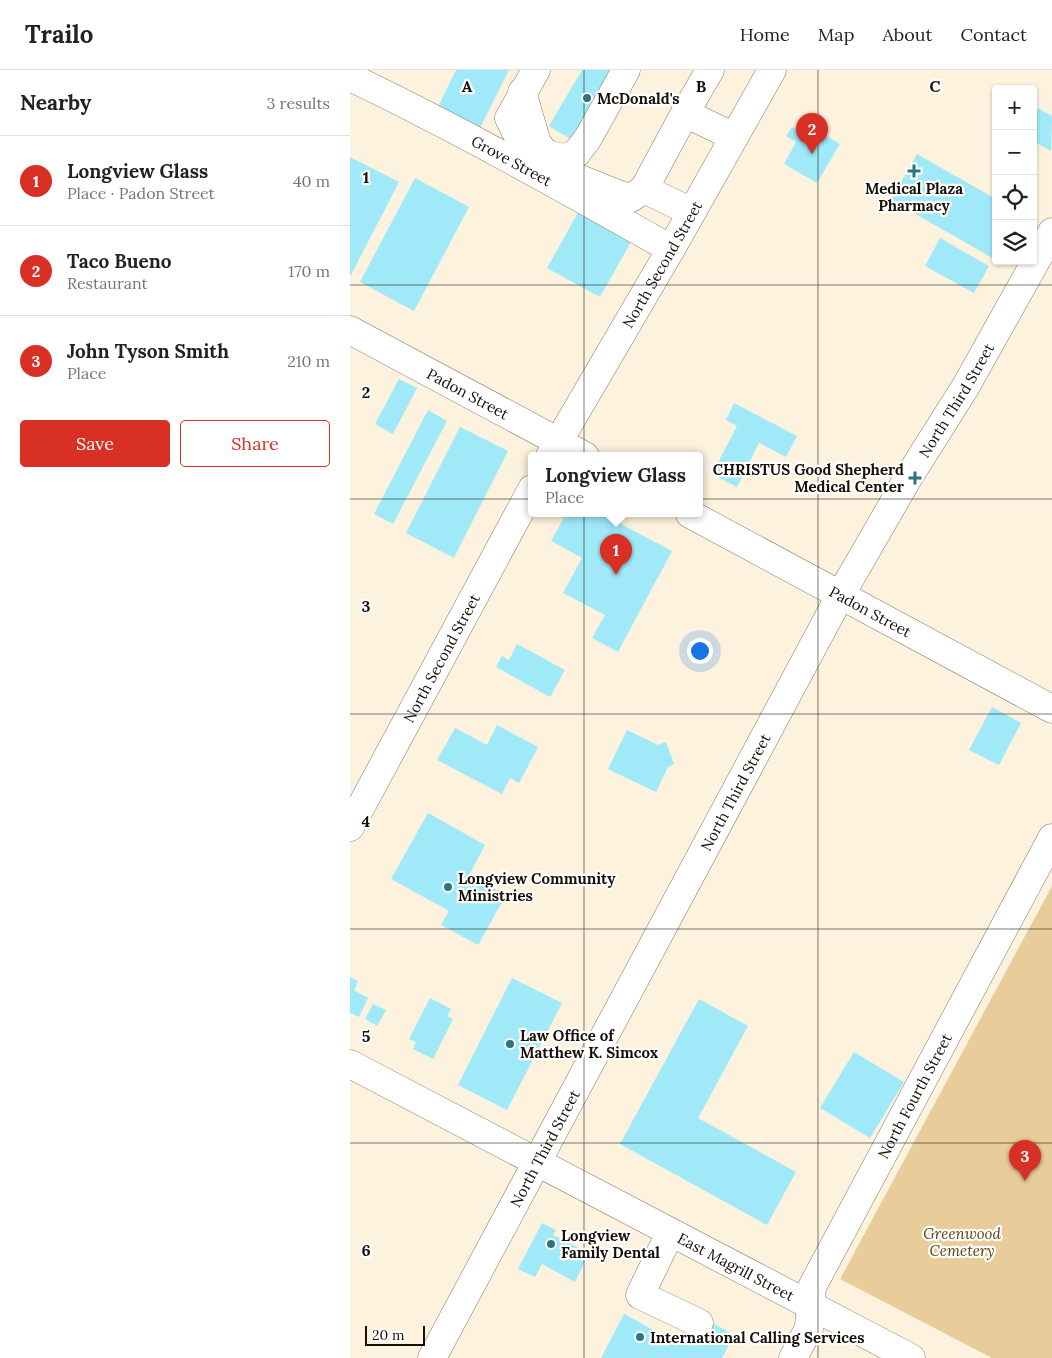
<!DOCTYPE html>
<html lang="en">
<head>
<meta charset="utf-8">
<style>
	:root { --surface:#fff; --page:#f6f6f6; --text:#222; --muted:#767676; --line:#e0e0e0; --accent:#d93025 }
	body { margin:0; font-family:Lora,serif; background:var(--page); color:var(--text) }
	.controls { position:absolute; right:15px; top:15px; display:grid; overflow:hidden; border-radius:5px; box-shadow:0 1px 4px #0004 }
	.controls button { width:45px; height:45px; display:grid; place-items:center; padding:0; border:0; border-bottom:1px solid var(--line); background:var(--surface); color:var(--text); font:25px sans-serif }
	.scale { position:absolute; left:15px; bottom:12px; width:60px; box-sizing:border-box; padding-left:5px; border:2px solid #161108; border-top:0; font-size:14px; line-height:18px; white-space:nowrap; color:#161108; -webkit-text-stroke:4px #fff; paint-order:stroke }
	.you { position:absolute; left:349px; top:580px; width:18px; height:18px; margin:-12px; border:4px solid #fff; border-radius:50%; background:#1a73e8; box-shadow:0 0 0 8px #1a73e833 }
	.badge { display:grid; place-items:center; width:32px; height:32px; border-radius:50%; background:var(--accent); color:#fff; font-size:16px; font-weight:700 }
	.pin { position:absolute; translate:-50% -41px; filter:drop-shadow(0 1px 2px #0008) }
	.pin::after { content:''; position:absolute; top:26px; width:18px; height:15px; background:inherit; clip-path:polygon(0 0,100% 0,50% 100%) }
	.popup { position:absolute; left:178px; top:382px; width:175px; height:65px; box-sizing:border-box; display:grid; place-content:center; border-radius:5px; background:var(--surface); filter:drop-shadow(0 1px 4px #0005); font-size:16px; white-space:nowrap; color:var(--muted) }
	.popup b { font-size:19px; color:var(--text) }
	.popup::after { content:''; position:absolute; left:50%; top:100%; margin-left:-10px; border:10px solid transparent; border-top-color:var(--surface) }
	.list { margin:0; padding:0; list-style:none }
	h2 { display:flex; justify-content:space-between; align-items:center; height:65px; margin:0; padding:0 20px; font-size:21px }
	h2 small { font-size:16px; font-weight:400; color:var(--muted) }
	.list li { display:grid; grid-template-columns:32px 1fr auto; gap:15px; align-items:center; box-sizing:border-box; height:90px; padding:0 20px; border-top:1px solid var(--line) }
	.list b { display:block; font-size:19px; white-space:nowrap }
	.list p { margin:0; font-size:16px; white-space:nowrap; color:var(--muted) }
	.list em { font-size:16px; font-style:normal; color:var(--muted) }
	.actions { display:flex; gap:10px; padding:15px 20px }
	.actions a { flex:1; padding:11px 0; border:1px solid var(--accent); border-radius:5px; text-align:center; font-size:18px; color:var(--accent) }
	.actions .main { background:var(--accent); color:#fff }
	.icon { flex:none; width:28px; height:28px; fill:none; stroke:currentColor; stroke-width:2; stroke-linecap:round; stroke-linejoin:round }
	.map { position:relative; flex:none; width:702px; height:1288px; overflow:hidden }
	header { display:flex; align-items:center; gap:30px; box-sizing:border-box; height:70px; padding:0 25px; background:var(--surface); border-bottom:1px solid var(--line) }
	header strong { font-size:24px }
	nav { display:flex; gap:28px; margin-inline-start:auto; font-size:18px }
	main { display:flex }
	aside { flex:1; background:var(--surface) }
	.map>svg:first-child { display:block }
	.green { fill:#e8cd9a }
	.building { fill:#9fe9f9 }
	.lines { fill:none; stroke-linecap:round; stroke-linejoin:round }
	.minor-casing { stroke:#877a63; stroke-width:29 }
	.minor { stroke:#fff; stroke-width:28 }
	.grid { fill:none; stroke:#161108; stroke-width:1; stroke-opacity:0.55 }
	.poi-dot { fill:#2d7381; stroke:#fff; stroke-width:2 }
	.labels { text-anchor:middle; dominant-baseline:central; stroke-width:4.5; stroke-linejoin:round; paint-order:stroke }
	.poi-label { font-size:15px; font-weight:bold; fill:#161108; stroke:#fff; text-anchor:start }
	.street-label { font-size:15px; fill:#161108; stroke:#fff }
	.park-label { font-size:15px; font-style:italic; fill:#5b430c; stroke:#fff }
	.grid-label { font-size:16px; text-anchor:middle; font-weight:bold; fill:#161108; stroke:#fff; stroke-width:4.5; stroke-linejoin:round; paint-order:stroke }
</style>
</head>
<body>
<header>
<strong>Trailo</strong>
<nav><a>Home</a><a>Map</a><a>About</a><a>Contact</a></nav>
</header>
<main>
<aside>
<h2>Nearby<small>3 results</small></h2>
<ul class="list">
<li><span class="badge">1</span><div><b>Longview Glass</b><p>Place · Padon Street</p></div><em>40 m</em></li>
<li><span class="badge">2</span><div><b>Taco Bueno</b><p>Restaurant</p></div><em>170 m</em></li>
<li><span class="badge">3</span><div><b>John Tyson Smith</b><p>Place</p></div><em>210 m</em></li>
</ul>
<div class="actions"><a class="main">Save</a><a>Share</a></div>
</aside>
<div class="map">
<svg width="702" height="1288" viewBox="0 0 702 1288">
	<rect width="100%" height="100%" fill="#fdf2dd"/>
	<path class="green" d="M702,816V1288H642L490,1209Z"/>
	<path class="building" d="M106,0H159L127,64L85,43Z
		M232,0H275L232,76L199,56Z
		M688,38L702,46L701,81L683,71V47Z
		M456,54L490,74L467,113L434,94L446,72L436,66L442,57L452,62Z
		M567,84L646,129V190L541,130Z
		M0,87L49,112L0,207Z
		M65,108L119,137L64,241L10,212Z
		M230,139L283,168L250,227L197,198Z
		M590,168L639,196L624,223L575,196Z
		M49,309L67,318L43,364L25,354Z
		M384,333L447,366L436,387L409,373L387,417L362,404L387,356L376,350Z
		M78,340L97,351L43,454L24,444Z
		M110,357L158,381L104,488L56,463Z
		M216,444H252L322,481L268,582L242,568L255,545L213,523L232,488L201,471Z
		M167,574L215,600L200,627L146,597L152,586L159,590Z
		M642,637L671,653L649,695L619,680Z
		M147,655L188,677L169,713L160,708L152,724L87,690L105,658L137,675Z
		M277,660L308,675L316,672L324,694L318,697L306,722L258,699Z
		M78,743L135,775L119,805L156,825L128,875L91,855L99,841L41,809Z
		M0,907L8,911L4,920L18,928L9,947L0,943Z
		M162,908L212,933L157,1040L108,1015Z
		M80,928L101,939L97,946L103,949L83,989L63,979L66,972L59,969Z
		M349,929L398,956L348,1048L446,1102L417,1155L270,1074Z
		M23,934L36,940L27,956L15,949Z
		M504,982L554,1012L520,1068L470,1038Z
		M192,1153L206,1160L203,1165L239,1183L225,1212L192,1194L185,1207L168,1199Z
		M274,1244L322,1270L326,1262L333,1266L337,1258L356,1268L364,1254L384,1265L372,1288H251Z"/>
	<g class="lines">
		<defs>
			<g id="minor">
				<path d="M186,0L159,48L178,86L190,93L270,125L281,128L294,119L342,142"/>
				<path d="M360,0L335,43L384,67"/>
				<path id="s1" d="M0,7C110,60 215,119 321,179"/>
				<path d="M172,22L187,73L196,84L213,88L226,84L238,68L276,0"/>
				<path d="M294,119L335,43"/>
				<path id="s2" d="M0,260L235,386"/>
				<path id="s3" d="M200,386L321,179L422,0"/>
				<path id="s4" d="M340,444L702,639"/>
				<path id="s5" d="M0,757L182,419"/>
				<path id="s6" d="M0,994L561,1288"/>
				<path d="M320,1163L290,1225L349,1253"/>
				<path id="s7" d="M82,1288L490,526L558,408L616,316L702,162"/>
				<path id="s8" d="M443,1288L459,1258L462,1217L702,768"/>
			</g>
		</defs>
		<use href="#minor" class="minor-casing"/>
		<use href="#minor" class="minor"/>
	</g>
	<path class="grid" d="M234,0V1288M468,0V1288M0,215H702M0,429H702M0,644H702M0,859H702M0,1073H702"/>
	<g class="poi-dot">
		<circle cx="237" cy="28" r="5"/>
		<path d="M561.5 93.5h5v5h5v5h-5v5h-5v-5h-5v-5h5z"/>
		<path d="M562.5 400.5h5v5h5v5h-5v5h-5v-5h-5v-5h5z"/>
		<circle cx="98" cy="817" r="5"/>
		<circle cx="160" cy="974" r="5"/>
		<circle cx="201" cy="1174" r="5"/>
		<circle cx="290" cy="1267" r="5"/>
	</g>
	<g class="labels">
		<g class="poi-label">
			<text x="247" y="28">McDonald's</text>
			<text x="564" y="118" text-anchor="middle">Medical Plaza<tspan x="564" dy="17">Pharmacy</tspan></text>
			<text x="554" y="399" text-anchor="end">CHRISTUS Good Shepherd<tspan x="554" dy="17">Medical Center</tspan></text>
			<text x="108" y="808">Longview Community<tspan x="108" dy="17">Ministries</tspan></text>
			<text x="170" y="965">Law Office of<tspan x="170" dy="17">Matthew K. Simcox</tspan></text>
			<text x="211" y="1165">Longview<tspan x="211" dy="17">Family Dental</tspan></text>
			<text x="300" y="1267">International Calling Services</text>
		</g>
		<g class="street-label">
			<text stroke="none"><textPath href="#s1" startOffset="182">Grove Street</textPath></text>
			<text stroke="none"><textPath href="#s3" startOffset="222">North Second Street</textPath></text>
			<text stroke="none"><textPath href="#s2" startOffset="134">Padon Street</textPath></text>
			<text stroke="none"><textPath href="#s7" startOffset="1092">North Third Street</textPath></text>
			<text stroke="none"><textPath href="#s4" startOffset="205">Padon Street</textPath></text>
			<text stroke="none"><textPath href="#s5" startOffset="192">North Second Street</textPath></text>
			<text stroke="none"><textPath href="#s7" startOffset="642">North Third Street</textPath></text>
			<text stroke="none"><textPath href="#s8" startOffset="292">North Fourth Street</textPath></text>
			<text stroke="none"><textPath href="#s7" startOffset="238">North Third Street</textPath></text>
			<text stroke="none"><textPath href="#s6" startOffset="436">East Magrill Street</textPath></text>
		</g>
		<g class="park-label">
			<text x="612" y="1163">Greenwood<tspan x="612" dy="17">Cemetery</tspan></text>
		</g>
	</g>
	<g class="grid-label">
		<text x="117" y="22">A</text>
		<text x="351" y="22">B</text>
		<text x="585" y="22">C</text>
		<text x="16" y="113">1</text>
		<text x="16" y="328">2</text>
		<text x="16" y="542">3</text>
		<text x="16" y="757">4</text>
		<text x="16" y="972">5</text>
		<text x="16" y="1186">6</text>
	</g>
</svg>
<div class="controls">
<button>+</button>
<button>−</button>
<button><svg class="icon" aria-label="locate" viewBox="0 0 24 24"><circle cx="12" cy="12" r="6"/><path d="M12 2v4M12 18v4M2 12h4M18 12h4"/></svg></button>
<button><svg class="icon" aria-label="layers" viewBox="0 0 24 24"><path d="M12 4l9 5-9 5-9-5zM3 14l9 5 9-5"/></svg></button>
</div>
<div class="scale">20 m</div>
<div class="you"></div>
<div class="pin badge" style="left:266px;top:505px">1</div>
<div class="popup"><b>Longview Glass</b>Place</div>
<div class="pin badge" style="left:462px;top:84px">2</div>
<div class="pin badge" style="left:675px;top:1111px">3</div>
</div>
</main>
</body>
</html>
